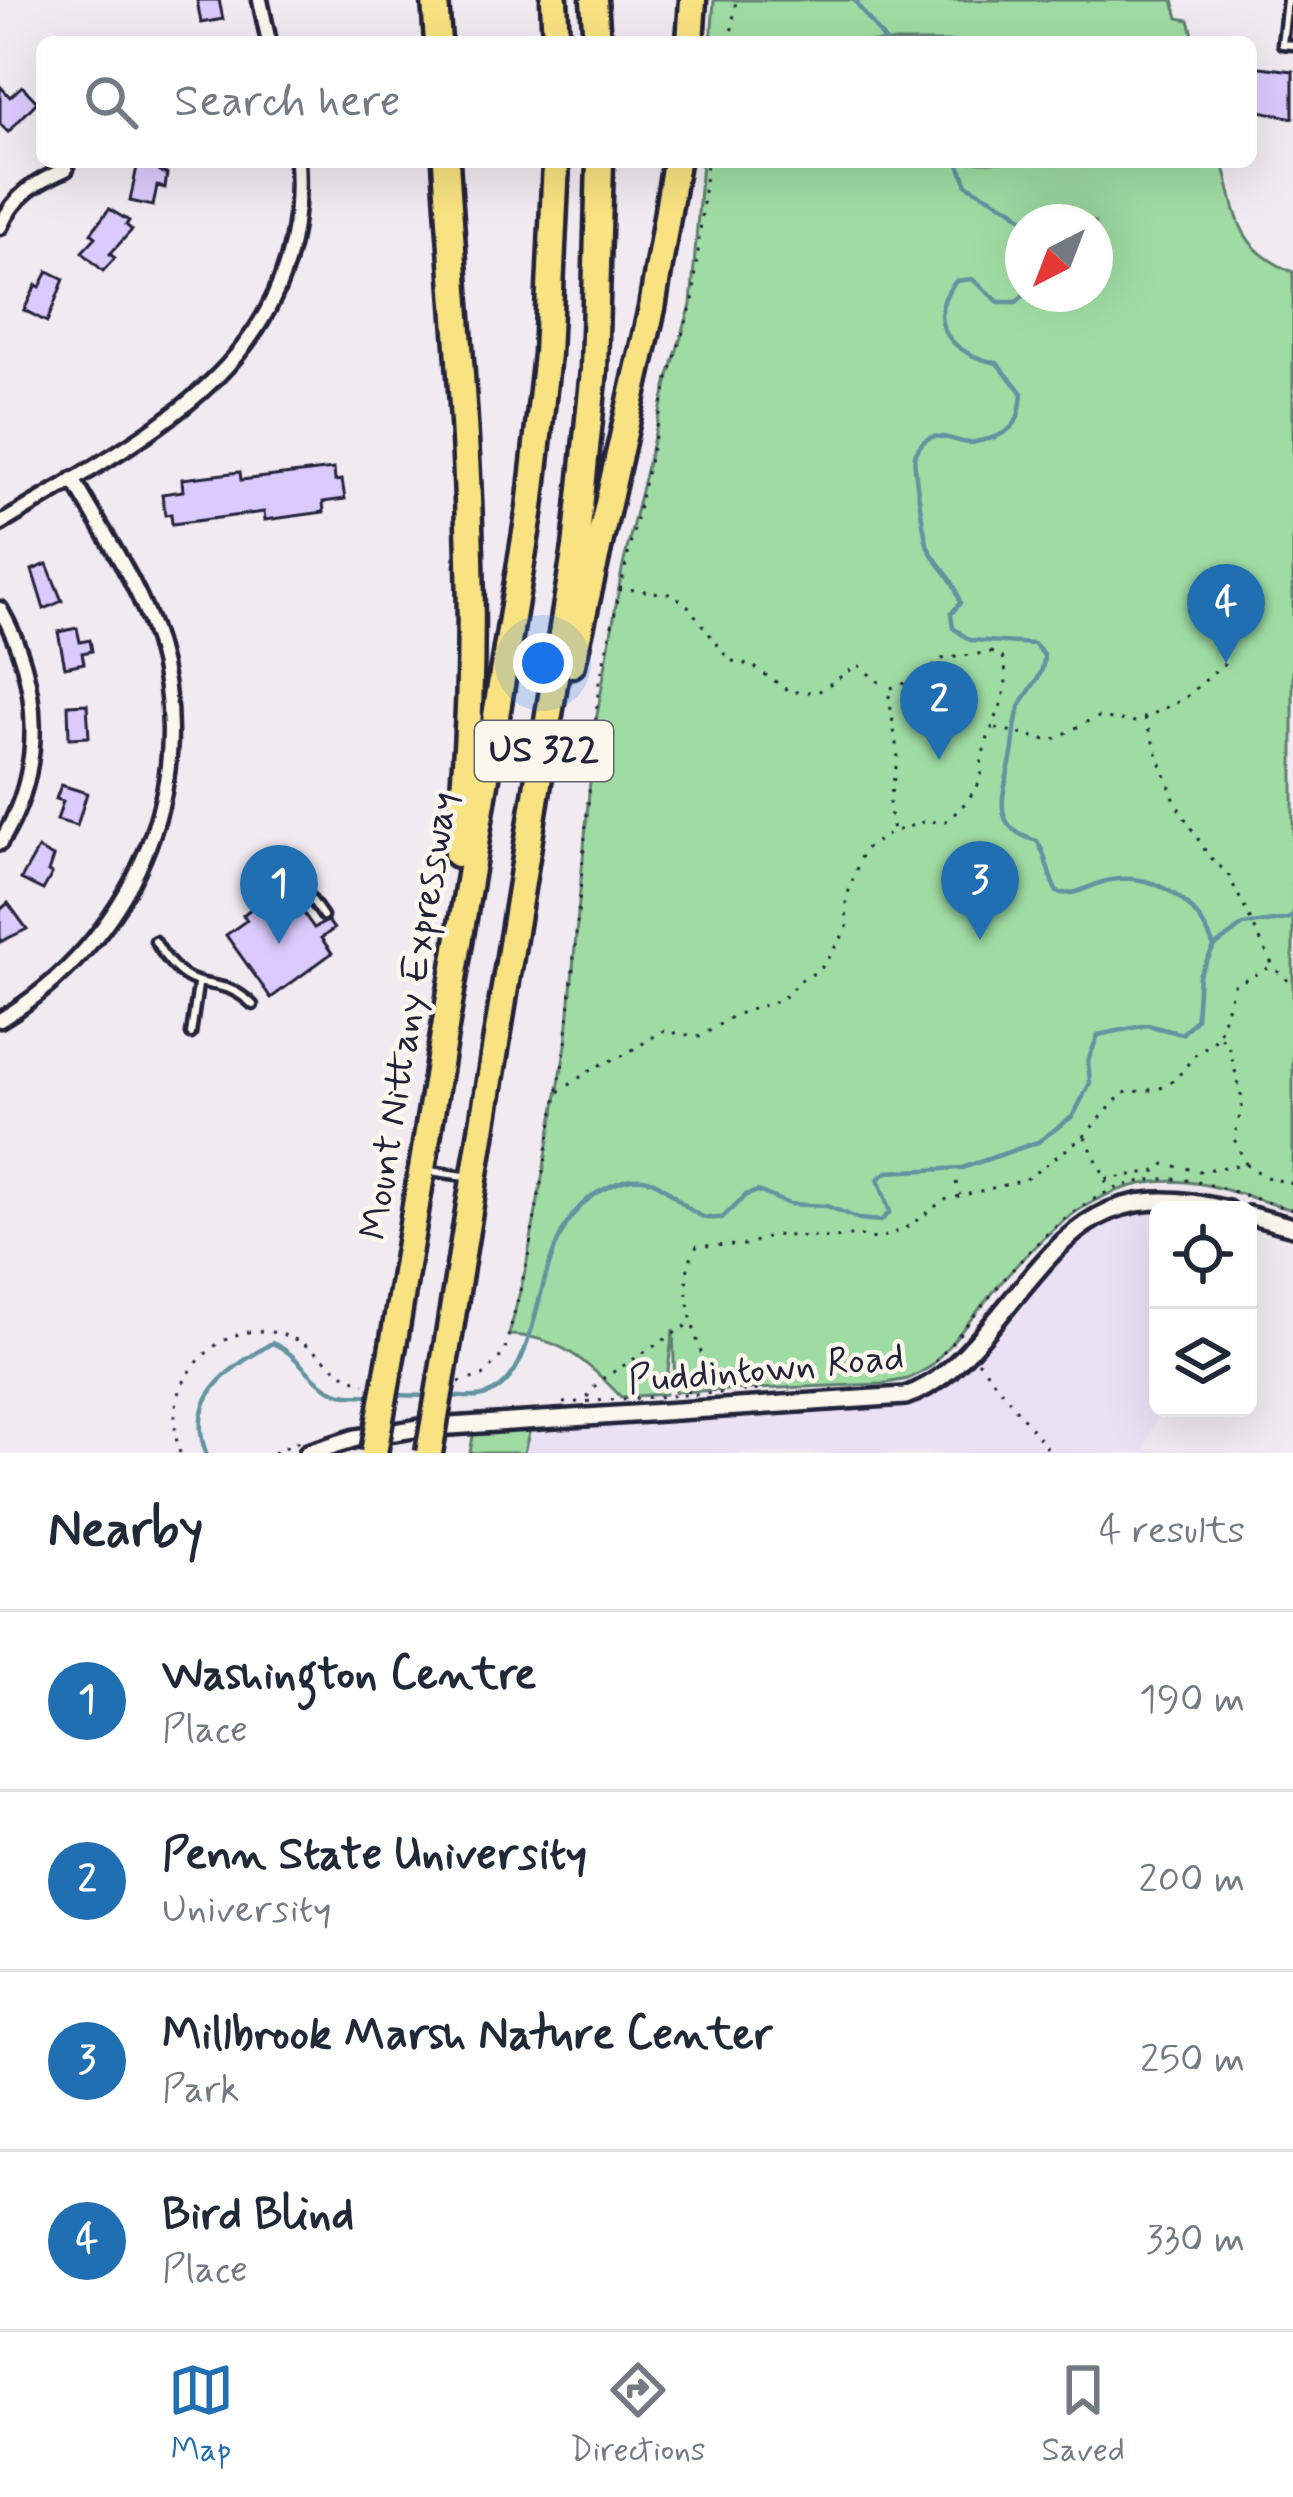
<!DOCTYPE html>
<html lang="en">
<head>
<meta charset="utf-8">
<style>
	:root { --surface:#fff; --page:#f6f6f7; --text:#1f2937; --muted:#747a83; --line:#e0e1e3; --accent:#1f6fb2 }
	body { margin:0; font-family:Mynerve,sans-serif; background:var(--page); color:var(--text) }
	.controls { position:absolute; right:36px; bottom:36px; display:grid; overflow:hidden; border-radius:18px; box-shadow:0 12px 48px #0002 }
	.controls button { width:108px; height:108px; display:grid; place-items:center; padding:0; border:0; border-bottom:3px solid var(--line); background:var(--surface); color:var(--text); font:60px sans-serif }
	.compass { position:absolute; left:1005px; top:204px; width:108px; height:108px; border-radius:50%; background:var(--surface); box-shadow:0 12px 48px #0002; rotate:222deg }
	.you { position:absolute; left:543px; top:663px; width:42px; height:42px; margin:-30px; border:9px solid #fff; border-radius:50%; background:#1a73e8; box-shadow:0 0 0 18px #1a73e833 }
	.badge { display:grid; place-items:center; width:78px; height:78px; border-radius:50%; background:var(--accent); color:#fff; font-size:39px; font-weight:700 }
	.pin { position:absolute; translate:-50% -99px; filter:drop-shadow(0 3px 6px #0008) }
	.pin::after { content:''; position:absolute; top:63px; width:42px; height:36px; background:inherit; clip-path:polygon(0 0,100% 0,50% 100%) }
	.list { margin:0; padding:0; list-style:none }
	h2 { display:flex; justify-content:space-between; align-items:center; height:156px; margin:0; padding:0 48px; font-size:51px }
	h2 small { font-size:39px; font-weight:400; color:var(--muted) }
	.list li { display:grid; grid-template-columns:78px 1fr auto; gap:36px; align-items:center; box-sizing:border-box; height:180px; padding:0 48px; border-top:3px solid var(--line) }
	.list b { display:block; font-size:45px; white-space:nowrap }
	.list p { margin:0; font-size:39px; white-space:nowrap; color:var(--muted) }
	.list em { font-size:39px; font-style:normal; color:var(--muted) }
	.icon { flex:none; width:66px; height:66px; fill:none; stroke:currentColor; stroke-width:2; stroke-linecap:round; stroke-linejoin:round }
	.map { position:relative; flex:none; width:1293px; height:1453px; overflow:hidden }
	.search { position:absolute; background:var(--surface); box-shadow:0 12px 48px #0002; left:36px; right:36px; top:36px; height:132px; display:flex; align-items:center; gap:30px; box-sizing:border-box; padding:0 42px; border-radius:18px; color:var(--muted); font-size:45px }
	.sheet { height:876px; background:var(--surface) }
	nav { display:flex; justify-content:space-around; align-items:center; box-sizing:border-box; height:168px; border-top:3px solid var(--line); background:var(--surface); font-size:33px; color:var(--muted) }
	nav a { display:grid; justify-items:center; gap:6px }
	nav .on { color:var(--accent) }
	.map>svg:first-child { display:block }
	.built { fill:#eae1f5 }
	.green { fill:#9fdca3; stroke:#607f6f; stroke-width:3; fill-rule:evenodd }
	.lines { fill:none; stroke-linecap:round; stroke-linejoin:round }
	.stream { stroke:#6293a1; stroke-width:4.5 }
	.building { fill:#dbcbfd; stroke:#22223b; stroke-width:3 }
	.service-casing { stroke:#22223b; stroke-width:15 }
	.minor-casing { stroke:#22223b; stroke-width:21 }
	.tertiary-casing { stroke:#22223b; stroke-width:24 }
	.motorway-casing { stroke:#22223b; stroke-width:33 }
	.path { stroke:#22223b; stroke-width:3; stroke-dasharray:3 9; stroke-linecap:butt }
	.service { stroke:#fbf7ec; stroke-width:6 }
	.minor { stroke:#fbf7ec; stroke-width:12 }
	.tertiary { stroke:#fbf7ec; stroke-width:15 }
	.motorway { stroke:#f8e281; stroke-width:24 }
	.motorway-bridge-casing { stroke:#22223b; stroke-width:33; stroke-linecap:butt }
	.motorway-bridge { stroke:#f8e281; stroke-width:24 }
	.labels { text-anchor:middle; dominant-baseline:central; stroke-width:9; stroke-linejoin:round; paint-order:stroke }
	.shield { fill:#fbf7ec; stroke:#636270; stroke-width:3 }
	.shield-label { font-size:36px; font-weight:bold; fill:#22223b }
	.street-label { font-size:39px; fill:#22223b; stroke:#fbf7ec }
</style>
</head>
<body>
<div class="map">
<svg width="1293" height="1453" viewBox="0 0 1293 1453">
	<rect width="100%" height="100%" fill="#f1eaf1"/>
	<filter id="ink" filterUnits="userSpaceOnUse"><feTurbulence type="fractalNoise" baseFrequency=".00833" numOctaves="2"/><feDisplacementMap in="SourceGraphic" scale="24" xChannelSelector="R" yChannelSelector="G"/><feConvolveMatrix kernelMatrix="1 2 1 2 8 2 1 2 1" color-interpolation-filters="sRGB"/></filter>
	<g filter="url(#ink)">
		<path class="built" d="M1141,1206L1191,1210H1158L1160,1408L1144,1448L1156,1453H470L519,1431L726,1415L865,1410L917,1400L940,1388L965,1363L1068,1246L1095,1225Z"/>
		<path class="green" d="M714,0H1173L1178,18L1189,20L1195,42H711Z
			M702,162H1223C1237,216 1236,249 1293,272V1210C1259,1201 1221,1185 1186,1182C1065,1171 1002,1290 930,1367L908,1379L881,1384L675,1392L673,1329L665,1394L621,1397C588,1362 559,1336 509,1335L526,1267L566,1045L595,727L622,570L668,379L691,305ZM1095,222V294H1023V222Z
			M532,1421L524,1453H470L475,1425Z"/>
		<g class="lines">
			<path class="stream" d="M854,0L886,42
				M958,162L967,185L1013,210L1027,222
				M1214,947L1243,925L1288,919L1293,915
				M392,1395L429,1396
				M446,1396C457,1396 473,1399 483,1396C551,1377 524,1238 597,1193C607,1188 620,1180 632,1179C665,1175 677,1207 703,1217C709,1219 716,1218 722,1218L746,1195L758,1191L789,1204L827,1206L859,1219L881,1221L890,1212L878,1179L887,1172L962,1168L1038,1142L1073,1116L1090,1083L1088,1061L1098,1035L1147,1025L1182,1034L1196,1019L1199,975L1214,947C1199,904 1158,872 1111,880C1091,883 1076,898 1057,892C1047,875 1048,857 1037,841C986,827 1005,792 1012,754C1015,739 1014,720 1020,706C1030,686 1044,678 1044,655L1034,644L970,640L953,628L951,614L960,603C953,573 939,570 928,547C925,539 912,461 915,455C929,423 949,442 971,443C972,443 987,439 989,439C1016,431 1020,420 1022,393L997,363C952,355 922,322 956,281L972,279L999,302H1016L1025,294
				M206,1453C185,1395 228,1370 272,1343C298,1353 309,1381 335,1392C346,1397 362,1395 375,1395"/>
		</g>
		<path class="building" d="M197,0H219L223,19L201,23Z
			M1252,66L1293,71V118L1251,109Z
			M0,86L10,97L22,86L37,102L8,132L0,124Z
			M138,162H162L160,172L167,174L165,188L157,186L153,206L130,201Z
			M109,209L129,221L126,225L132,230L110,254L115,258L103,271L82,252L96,237L91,233Z
			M48,271L64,279L47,322L24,310L36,285L40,287Z
			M334,469L335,481L342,480L345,499L323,502L324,512L265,520L264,512L172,524L171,514L165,515L162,494L183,491L182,479L240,472L241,480Z
			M47,564L62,601L44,609L32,570Z
			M77,628L80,642L90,640L92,651L82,653L84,663L65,667L58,632Z
			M87,704L89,737L69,738L68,705Z
			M61,785L87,793L77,826L57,820L63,801L56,799Z
			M38,849L53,857L48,872L52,874L43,890L21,879Z
			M288,891L314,928L328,921L334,929L321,938L332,953L271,998L226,935L247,920L243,915L262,900L267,906Z
			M8,903L27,929L0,942V910Z"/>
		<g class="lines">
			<defs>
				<path id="service" d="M1287,0L1282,44L1293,45
					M286,863L323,916
					M155,941C193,1006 214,967 253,1005
					M191,1034L198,985
					M430,1171L471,1177"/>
				<path id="minor" d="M260,0L269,42
					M0,227C15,194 35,183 66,169
					M0,524C146,434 310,364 297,162
					M0,609C41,681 46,770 0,843
					M0,1020C129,943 201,791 157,642C139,583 103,533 73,479"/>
				<path id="tertiary" d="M1248,1215L1293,1227
					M308,1453L356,1438L420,1428L905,1396C939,1385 961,1360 984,1334C1062,1242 1093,1176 1227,1210"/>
				<path id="motorway" d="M435,0L438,42
					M554,0L556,42
					M594,0L597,42
					M690,42L693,0
					M446,162C461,392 487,624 457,854
					M572,664L652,308L676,162
					M395,1334L530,508L547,354L556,162
					M449,1335L576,547L594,370L600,162"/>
			</defs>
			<use href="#service" class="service-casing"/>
			<use href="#minor" class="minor-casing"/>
			<use href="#tertiary" class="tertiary-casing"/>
			<use href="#motorway" class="motorway-casing"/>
			<path class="path" d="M730,42L736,0
				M619,588L669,594L685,602L729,660L753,666L790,692H818L858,665L886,688
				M991,652L1002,657C1016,692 989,724 982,758C980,768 984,776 978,785C970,798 958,812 946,821L923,822L893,832L889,804L898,757L888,689L923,677L942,659Z
				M1144,718L1176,804L1208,855L1228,874L1274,968L1293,985
				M996,728L1051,741L1096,717L1136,722L1184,699L1225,663
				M559,1092L595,1067L624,1055L663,1031L700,1037L734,1015L781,1000L801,980L820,970L847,929L846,899L863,850L891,833
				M1085,1137L1106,1179V1188
				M1246,1164L1266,1177L1293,1184
				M1106,1179L1156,1171L1165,1164L1199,1171L1246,1164L1234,1139L1243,1103L1230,1050L1221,1037
				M956,1182L960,1195
				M978,1361L1051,1453
				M935,1362C1003,1289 1069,1166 1186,1180C1221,1185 1258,1201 1293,1210
				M708,1376C698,1337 672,1284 697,1246L745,1245L773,1235L834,1238L858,1235L870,1239L887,1236L909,1226L944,1200L1025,1180L1082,1138L1123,1093L1159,1089L1175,1080L1195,1055L1218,1038L1234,985L1273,966
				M459,1382L483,1376L504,1353L526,1267L566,1045L599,683L668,379L693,301L707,162
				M687,1393L694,1380L702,1376L722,1381L731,1389
				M587,1397L599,1381L689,1324
				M563,1403L763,1390
				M180,1453C170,1421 174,1391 195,1365C226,1327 271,1320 311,1349C330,1362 342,1378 365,1383
				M274,1453L299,1441"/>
			<use href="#service" class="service"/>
			<use href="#minor" class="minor"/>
			<use href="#tertiary" class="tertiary"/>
			<use href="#motorway" class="motorway"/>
			<defs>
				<path id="motorway-bridge" d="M374,1453L395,1334
					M429,1453L449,1335"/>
			</defs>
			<use href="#motorway-bridge" class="motorway-bridge-casing"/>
			<use href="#motorway-bridge" class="motorway-bridge"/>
		</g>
	</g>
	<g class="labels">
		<rect class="shield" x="475" y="721" width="138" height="60" rx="9"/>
		<g class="shield-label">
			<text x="544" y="751">US 322</text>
		</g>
		<g class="street-label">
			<text transform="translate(410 1016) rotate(-81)">Mount Nittany Expressway</text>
			<text transform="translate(766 1370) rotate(-5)">Puddintown Road</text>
		</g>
	</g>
</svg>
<div class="controls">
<button><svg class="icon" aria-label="locate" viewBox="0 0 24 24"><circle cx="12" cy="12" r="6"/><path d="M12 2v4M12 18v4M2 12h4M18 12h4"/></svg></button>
<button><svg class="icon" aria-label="layers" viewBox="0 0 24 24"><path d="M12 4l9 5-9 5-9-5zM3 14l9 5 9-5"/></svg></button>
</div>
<svg class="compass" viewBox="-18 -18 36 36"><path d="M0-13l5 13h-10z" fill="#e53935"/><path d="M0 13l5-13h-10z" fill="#747a83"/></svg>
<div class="you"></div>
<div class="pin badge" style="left:279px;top:944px">1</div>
<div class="pin badge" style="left:939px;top:760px">2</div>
<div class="pin badge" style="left:980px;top:940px">3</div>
<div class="pin badge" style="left:1226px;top:663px">4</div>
<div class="search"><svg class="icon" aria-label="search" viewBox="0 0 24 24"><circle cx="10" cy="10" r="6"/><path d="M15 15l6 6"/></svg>Search here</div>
</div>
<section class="sheet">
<h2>Nearby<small>4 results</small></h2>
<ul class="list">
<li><span class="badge">1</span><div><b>Washington Centre</b><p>Place</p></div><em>190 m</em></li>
<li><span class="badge">2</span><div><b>Penn State University</b><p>University</p></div><em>200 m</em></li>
<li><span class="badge">3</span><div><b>Millbrook Marsh Nature Center</b><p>Park</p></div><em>250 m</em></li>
<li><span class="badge">4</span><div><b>Bird Blind</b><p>Place</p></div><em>330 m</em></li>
</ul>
</section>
<nav>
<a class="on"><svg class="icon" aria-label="map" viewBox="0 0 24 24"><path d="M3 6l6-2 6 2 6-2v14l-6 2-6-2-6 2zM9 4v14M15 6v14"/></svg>Map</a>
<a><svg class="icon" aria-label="directions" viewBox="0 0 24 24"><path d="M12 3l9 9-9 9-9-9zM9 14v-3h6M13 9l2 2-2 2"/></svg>Directions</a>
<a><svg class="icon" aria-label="saved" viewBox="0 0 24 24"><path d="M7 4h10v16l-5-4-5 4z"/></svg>Saved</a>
</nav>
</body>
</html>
